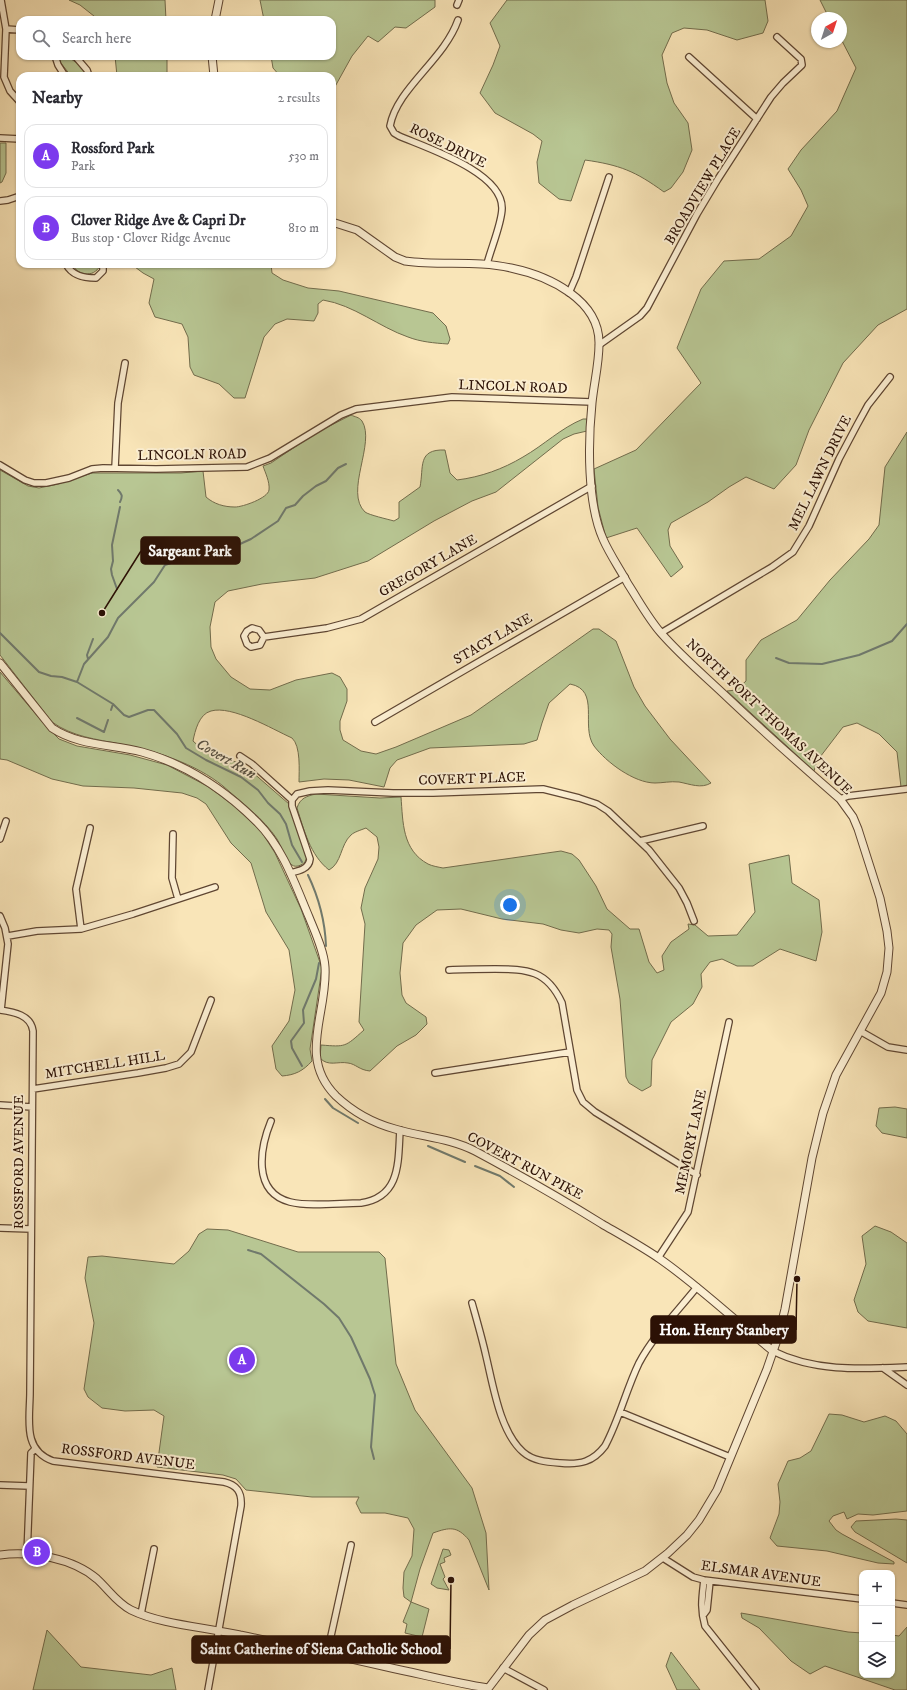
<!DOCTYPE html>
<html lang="en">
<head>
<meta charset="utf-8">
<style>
	:root { --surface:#fff; --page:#f2f2f3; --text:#2b2b33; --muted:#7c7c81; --line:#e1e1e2; --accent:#7c3aed }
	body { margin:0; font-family:"IM FELL DW Pica",serif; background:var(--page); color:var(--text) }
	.controls { position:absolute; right:12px; bottom:12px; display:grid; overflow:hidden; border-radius:8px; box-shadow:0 1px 3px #0004 }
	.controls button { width:36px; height:36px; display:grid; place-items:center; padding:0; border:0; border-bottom:1px solid var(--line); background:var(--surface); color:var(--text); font:20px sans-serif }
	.compass { position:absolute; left:811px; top:12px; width:36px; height:36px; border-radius:50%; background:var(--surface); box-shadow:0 1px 3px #0004; rotate:39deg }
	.you { position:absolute; left:510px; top:905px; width:14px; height:14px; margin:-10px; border:3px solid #fff; border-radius:50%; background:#1a73e8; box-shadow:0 0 0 6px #1a73e833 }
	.badge { display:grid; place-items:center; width:26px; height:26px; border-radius:50%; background:var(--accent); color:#fff; font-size:13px; font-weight:700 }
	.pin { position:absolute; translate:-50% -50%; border:2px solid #fff; box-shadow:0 1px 4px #0006 }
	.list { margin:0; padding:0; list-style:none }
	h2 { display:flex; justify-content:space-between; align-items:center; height:52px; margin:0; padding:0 16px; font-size:17px }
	h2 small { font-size:13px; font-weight:400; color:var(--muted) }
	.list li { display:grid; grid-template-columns:26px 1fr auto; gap:12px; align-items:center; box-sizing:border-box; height:64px; margin:0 8px 8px; padding:0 8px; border:1px solid var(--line); border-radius:12px }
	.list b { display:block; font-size:15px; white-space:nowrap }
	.list p { margin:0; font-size:13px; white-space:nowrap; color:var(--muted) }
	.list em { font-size:13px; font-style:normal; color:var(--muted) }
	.icon { flex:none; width:22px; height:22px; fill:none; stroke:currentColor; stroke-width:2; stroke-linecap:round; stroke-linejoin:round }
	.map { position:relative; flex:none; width:907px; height:1690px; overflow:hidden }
	.search { position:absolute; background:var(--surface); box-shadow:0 1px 3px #0004; left:16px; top:16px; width:320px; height:44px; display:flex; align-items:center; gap:10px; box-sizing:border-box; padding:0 14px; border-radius:12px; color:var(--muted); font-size:15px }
	.panel { position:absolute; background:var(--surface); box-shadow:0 1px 3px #0004; left:16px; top:72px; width:320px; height:196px; border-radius:12px }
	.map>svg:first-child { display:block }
	.green { fill:#b8c693; stroke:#726c4c }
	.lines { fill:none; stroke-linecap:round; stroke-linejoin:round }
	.stream { stroke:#70796c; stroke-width:2 }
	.minor-casing { stroke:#5f4632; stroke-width:8 }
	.tertiary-casing { stroke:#5f4632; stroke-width:9 }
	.minor { stroke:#fbeed1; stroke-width:5.5 }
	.tertiary { stroke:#fbeed1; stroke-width:7 }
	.labels { text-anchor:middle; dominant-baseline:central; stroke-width:4; stroke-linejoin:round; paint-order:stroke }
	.street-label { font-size:14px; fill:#2c1105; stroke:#fbeed1 }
	.water-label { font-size:15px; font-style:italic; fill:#544e41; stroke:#fbeed1 }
	.leader { fill:none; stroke:#2c1105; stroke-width:1.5 }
	.callout-dot { fill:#2c1105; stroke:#fbeed1; stroke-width:1.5 }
	.callout { fill:#2c1105; stroke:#2c1105; stroke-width:1.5 }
	.callout-label { font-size:15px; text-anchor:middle; font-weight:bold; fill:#fff }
</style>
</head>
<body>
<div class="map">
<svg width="907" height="1690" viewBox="0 0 907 1690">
	<rect width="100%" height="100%" fill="#f9e5b8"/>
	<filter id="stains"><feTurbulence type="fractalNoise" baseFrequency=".005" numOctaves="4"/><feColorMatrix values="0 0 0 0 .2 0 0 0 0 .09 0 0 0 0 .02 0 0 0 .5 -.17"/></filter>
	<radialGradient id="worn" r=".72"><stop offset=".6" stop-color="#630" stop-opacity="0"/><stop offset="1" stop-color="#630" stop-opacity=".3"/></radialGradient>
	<path class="green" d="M69,0H165L166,20H99L80,5Z
		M260,0H435V7L406,28L395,27L378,42L368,36L352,56L332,92V76H280L273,68L271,56H332V20H264Z
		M507,0H765L768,21L763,33L737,40L707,30L684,28L672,33L662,55L667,83L674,103L688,123L692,150L683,172L671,188L664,192C635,171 620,165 585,160L571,201L559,199L539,183L537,162L542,141L533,134L495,113L480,93L493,65L500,46L490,23Z
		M820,0H907V309L878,325L843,363L809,430L796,465L774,489L746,477L729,487L708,502L671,523L668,530L670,546L683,567L671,577L637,528L606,538L598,507L594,469L636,450L701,383L677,348L701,289L724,261L759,259L791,236L808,206L801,190L788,169L801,150L837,111L856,68L841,39V18H829Z
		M59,56C70,56 83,65 86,76H71L60,62Z
		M115,56H167V76H117Z
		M0,143H6V173L2,182L0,183Z
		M72,264H99L100,266C93,278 78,276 72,264Z
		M131,264H271L272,273L283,280L308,288L339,291L433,313L446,326L450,339L448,344C434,343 421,342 408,337C379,327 354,305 323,300L318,304V313L314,321L287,319L275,324L264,337L245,398H234L219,384L194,375L190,367L188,337L182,324L155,317L149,303L154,279L143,273Z
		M351,415C355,417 359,417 362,421C376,443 344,492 365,512C369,515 387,519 394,521L399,518V502L420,487C424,467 417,449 445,450L450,473L457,480C481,477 503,469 523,457C544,445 561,428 583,419H587V431L574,434L563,439L496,492L472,501L434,521L368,561L315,578L262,584L228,591L215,602L210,627L211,647L216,659L231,677L250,689L270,690L296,680L332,673L340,677L347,689V701L340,721V730L343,740L361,751L376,754L396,747L471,715L593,629H599L616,641L634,687L645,706L670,739L711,783C701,789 690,784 679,782C670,781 663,783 655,783C634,783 606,762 594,746C580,726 601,690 570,684L549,703L542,723L537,740L524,744L430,748L397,760L390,768L384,787L349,780L324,779L299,782C299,771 301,746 292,738C272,729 232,705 211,711C199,714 195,731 193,741L204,751L239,763L251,771L289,804L307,857L305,862C302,865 296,868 292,865C284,861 282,847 277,839C264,819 241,802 223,786C196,764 154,750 120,744C96,739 73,737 52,722L0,655V470L28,486L39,488L58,484L92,473H181L203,471L206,497C214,504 224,507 235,507C243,507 268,498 269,490C270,482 265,472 263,466L271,463L314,434Z
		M907,432V785L901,787L897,752L879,734L857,723L843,727L817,761L814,771L727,691L736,690L746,681V660L761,640L797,620L830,580L869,539L879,525L885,467Z
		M0,672L45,725L59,739L77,746L130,755L167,765L209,787L234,806L261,831L275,853L301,909L322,968L310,1049L312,1061C303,1071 295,1075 282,1076L276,1069L272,1046L289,1021L295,990L289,950L266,912L251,863L231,843L206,804L197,798L182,793L134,788L83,786L52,779L7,760L0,759Z
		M316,794L380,798L401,797C403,822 402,850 428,864C432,866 438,867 443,868L561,851L572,854L579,860L596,886L607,909L630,929H639L649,962L657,973L664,970L662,956L671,942L689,929L688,924L695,925L708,936L737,935L755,912L749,864L789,855L792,883L819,900L822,932L816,961L780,949L753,966H737L722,959L710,962L701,974L702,987L693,1004L671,1022L652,1060L651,1086L642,1091L629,1083L626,1077L620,999L611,947L612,934L609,930L597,929L579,933L561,930L543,924L502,919L461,909L437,910L416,925L403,943L400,973L402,995L406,1003L426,1017L427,1024L416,1035L397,1046L370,1071C359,1070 356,1064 348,1063C338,1061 328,1067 320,1058L321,1045C346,1047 345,1047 364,1030L359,1022L365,924L361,908L365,888L378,859L379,847L377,837L366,828C361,830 354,832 351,835C340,845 342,863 329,870C310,855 304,830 297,808C300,798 307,796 316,794Z
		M895,1107L907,1109V1138L882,1133L876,1126L879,1108Z
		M875,1226L891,1232L907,1243V1328L868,1321L858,1312L854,1300L866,1264L862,1236Z
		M207,1229L228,1230L298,1252H379L385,1258L396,1364L415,1410L472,1488L486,1533L489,1590L469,1540C457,1526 450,1527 433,1533L420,1569L411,1602L429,1609L422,1637L405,1633L407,1624L403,1622L411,1602L404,1597L403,1588L404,1572L412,1556L414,1529L408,1518L385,1513H361L356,1503L359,1497H312L246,1490L236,1479L223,1475L157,1467L164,1416L154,1410L125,1411L102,1408L88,1397L84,1389L94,1323L85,1278L88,1257L102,1256L174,1264L189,1251L199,1234Z
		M829,1414L842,1415L864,1422L885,1416L896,1421L907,1434V1511L873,1515L858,1514L847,1519L844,1512L833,1516L829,1521L836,1530L842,1534L894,1562V1564L878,1563L827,1551L777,1546L770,1538L779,1514L780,1502L778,1484L788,1461L800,1458L811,1451Z
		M896,1519L907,1520V1563L855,1532L851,1527L856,1521Z
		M443,1549L449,1550L451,1555L444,1558L445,1562L440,1564L445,1577L443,1579L449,1590L437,1588L431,1584Z
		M741,1613L848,1632L862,1633V1675H892V1635L899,1636L907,1627V1690H895L825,1666L810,1674L791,1661L759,1628L742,1618Z
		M47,1630L81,1667L151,1675L172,1668L176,1690H33Z
		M671,1652L700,1690H677L666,1666Z"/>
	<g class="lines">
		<path class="stream" d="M118,490C122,494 123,496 120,502
			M117,589L112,575L111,569L113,561L112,545L120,507
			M0,633L39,672L51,676L62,677L77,682L113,704L124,715L129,717L148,710H154L177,734L186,748L206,760L241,777L258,790L268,803L280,814L286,824L292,845L302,862
			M776,658L789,663L822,664L859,655L892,641L907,624
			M88,659L87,655L93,639
			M77,682L84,664L108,637L118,618L154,582L165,565L189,557L198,559L219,548L240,544L251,539L278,521L286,508L295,505L303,496L316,486L326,481L338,468L346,464
			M111,710L113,704
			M77,718L104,732L108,720
			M308,875C319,898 325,921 326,946
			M302,1066L292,1048L291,1041L304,1023L303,1010L316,979L319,963
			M325,1099L333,1108L358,1123
			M428,1146L465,1162
			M475,1166L500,1176L514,1187
			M248,1250L261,1254L324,1304L339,1318L351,1337L370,1379L375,1395L371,1447L374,1459"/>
		<defs>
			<path id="minor" d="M1,0L6,29L4,77L10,91L20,102
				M457,5L459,0
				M458,20C444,60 397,88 390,126L394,133L399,136C427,148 502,172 502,208C502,223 491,248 487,264
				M6,29L20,30
				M55,56L58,65L65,76
				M75,56L87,70L89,76
				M689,57L757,119
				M0,138L20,139
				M0,201L8,200L20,196
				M66,264C72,276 84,278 96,278L103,271V264
				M569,293L576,277L609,177
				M599,345L640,316L647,308L697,214L718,179L771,97L783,83L802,65L801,59L777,37
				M0,465L25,480L34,483H46L69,478L92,469L103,468L156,469L247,467L270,458L341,415L356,409L452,397L592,402
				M115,468L118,403L125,363
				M661,633L772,567L793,552L809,526L839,459L857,425L868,405L890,377
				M264,637L260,645L251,647L247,644L244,636L247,631L252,628L259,630L264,637L327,628L361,619L592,486
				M375,722L625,577
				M240,756L252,764L292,800
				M840,799L848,796L907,789
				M173,834L172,878L178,899
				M0,839L6,821
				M640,841L703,826
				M290,873C299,871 309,869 310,859L292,806V800L297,794L310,791L328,790L393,793H433L543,789L579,798L597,804L608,811L649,850L679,888L687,903L694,921
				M0,916L5,928L8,944L1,1010
				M81,929L76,889L90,828
				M8,936L37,931L81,929L133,914L215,887
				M449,970C464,969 480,969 495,969C527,969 547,970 562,1003L577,1090L583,1102L595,1112L697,1175
				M0,1010C14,1012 31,1015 33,1031L30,1392C30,1419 22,1450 53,1461L224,1482C237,1485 242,1492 241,1506L208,1690
				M860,1031L888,1047L907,1050
				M435,1073L570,1052
				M33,1089L138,1073L166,1068L179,1064L191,1052L211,1000
				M0,1105L32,1107
				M271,1121C260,1148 252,1192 290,1202C309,1207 340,1203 361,1203C401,1197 398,1162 400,1130
				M0,1228L31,1229
				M658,1258L688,1212L729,1022
				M472,1303C477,1321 482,1338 486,1356C493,1385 500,1432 523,1452C533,1461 547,1462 560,1463C580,1465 593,1462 605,1446C619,1420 626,1390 639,1363C654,1335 677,1312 697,1287
				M773,1351C814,1372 862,1369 907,1367
				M883,1368L907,1385
				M620,1412L730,1457
				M0,1485L29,1486
				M27,1555L31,1453L35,1449
				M663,1558L693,1577L704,1580L862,1599
				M704,1580C702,1598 700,1608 705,1626L756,1690
				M892,1603L907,1605
				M141,1614L154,1549
				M704,1614L707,1610L710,1581
				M327,1654L351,1545
				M503,1668L544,1690"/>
			<path id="tertiary" d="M215,20L219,0
				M212,56L214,76
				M332,222L357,230L395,257L405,261C441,266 476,260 511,268C549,276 600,300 599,344C599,364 594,383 592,403C588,442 587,503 603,539C610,555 620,569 628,584C639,601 648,618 661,633C682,657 706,677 729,699C765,733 802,766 840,799L853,817L858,829L880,898L887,931L889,948L887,972L881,993L836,1075L823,1113L812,1158L785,1309L778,1337L767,1369L717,1490L699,1520L687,1535L668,1553L645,1571L573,1605L545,1620L529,1635L487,1690
				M0,663L52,728C79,746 111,744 142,752C185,764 225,790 257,822C283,848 295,884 309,917C315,932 324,951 325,967C328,1013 297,1057 336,1096C353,1112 373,1123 395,1129C422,1137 450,1138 475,1151C518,1174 560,1198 602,1224C621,1235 641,1246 660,1259C700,1287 735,1321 773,1351
				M0,1555C31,1551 73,1558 97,1579C109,1590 117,1603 131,1610C162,1625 205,1627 240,1635C289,1645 338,1656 387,1667C421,1674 454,1683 488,1688"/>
		</defs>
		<use href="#minor" class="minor-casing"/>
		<use href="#tertiary" class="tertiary-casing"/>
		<use href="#minor" class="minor"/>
		<use href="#tertiary" class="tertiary"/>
	</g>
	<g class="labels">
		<g class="street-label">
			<text transform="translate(448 146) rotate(26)">ROSE DRIVE</text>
			<text transform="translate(703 186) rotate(-59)">BROADVIEW PLACE</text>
			<text transform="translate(513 387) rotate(2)">LINCOLN ROAD</text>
			<text transform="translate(192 455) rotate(-1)">LINCOLN ROAD</text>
			<text transform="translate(820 473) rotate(-64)">MEL LAWN DRIVE</text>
			<text transform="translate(428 566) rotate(-30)">GREGORY LANE</text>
			<text transform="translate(493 639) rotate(-30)">STACY LANE</text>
			<text transform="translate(769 717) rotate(43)">NORTH FORT THOMAS AVENUE</text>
			<text transform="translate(472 779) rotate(-2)">COVERT PLACE</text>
			<text transform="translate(105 1065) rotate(-9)">MITCHELL HILL</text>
			<text transform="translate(691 1142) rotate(-78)">MEMORY LANE</text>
			<text transform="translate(19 1162) rotate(-90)">ROSSFORD AVENUE</text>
			<text transform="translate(525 1166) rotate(28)">COVERT RUN PIKE</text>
			<text transform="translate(128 1457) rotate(7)">ROSSFORD AVENUE</text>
			<text transform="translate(761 1574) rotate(8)">ELSMAR AVENUE</text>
		</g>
		<g class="water-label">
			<text transform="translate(226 759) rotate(30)">Covert Run</text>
		</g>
	</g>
	<path class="leader" d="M102 613L141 551M797 1279L796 1330M451 1580L450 1649"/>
	<g class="callout-dot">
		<circle cx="102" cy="613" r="4"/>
		<circle cx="797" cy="1279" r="4"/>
		<circle cx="451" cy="1580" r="4"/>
	</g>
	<g class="callout">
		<rect x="141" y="537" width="99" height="27" rx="4"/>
		<rect x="651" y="1316" width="145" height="27" rx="4"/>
		<rect x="192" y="1636" width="258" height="27" rx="4"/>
	</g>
	<g class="callout-label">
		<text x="190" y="556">Sargeant Park</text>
		<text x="724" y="1335">Hon. Henry Stanbery</text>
		<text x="321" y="1654">Saint Catherine of Siena Catholic School</text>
	</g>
	<rect width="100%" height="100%" filter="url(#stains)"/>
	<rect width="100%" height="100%" fill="url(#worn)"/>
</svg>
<div class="controls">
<button>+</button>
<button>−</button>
<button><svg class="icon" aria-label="layers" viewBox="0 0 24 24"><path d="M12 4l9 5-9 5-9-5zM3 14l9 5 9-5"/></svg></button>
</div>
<svg class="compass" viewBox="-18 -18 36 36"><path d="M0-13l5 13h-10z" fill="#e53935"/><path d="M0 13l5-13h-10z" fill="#7c7c81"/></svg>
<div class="you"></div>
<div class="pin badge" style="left:242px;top:1360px">A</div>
<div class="pin badge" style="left:37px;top:1552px">B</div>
<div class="search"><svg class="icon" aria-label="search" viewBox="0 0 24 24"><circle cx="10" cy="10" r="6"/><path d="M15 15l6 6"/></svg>Search here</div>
<section class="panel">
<h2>Nearby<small>2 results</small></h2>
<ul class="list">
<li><span class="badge">A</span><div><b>Rossford Park</b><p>Park</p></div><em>530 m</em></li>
<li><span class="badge">B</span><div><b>Clover Ridge Ave &amp; Capri Dr</b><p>Bus stop · Clover Ridge Avenue</p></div><em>810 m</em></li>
</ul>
</section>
</div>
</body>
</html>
